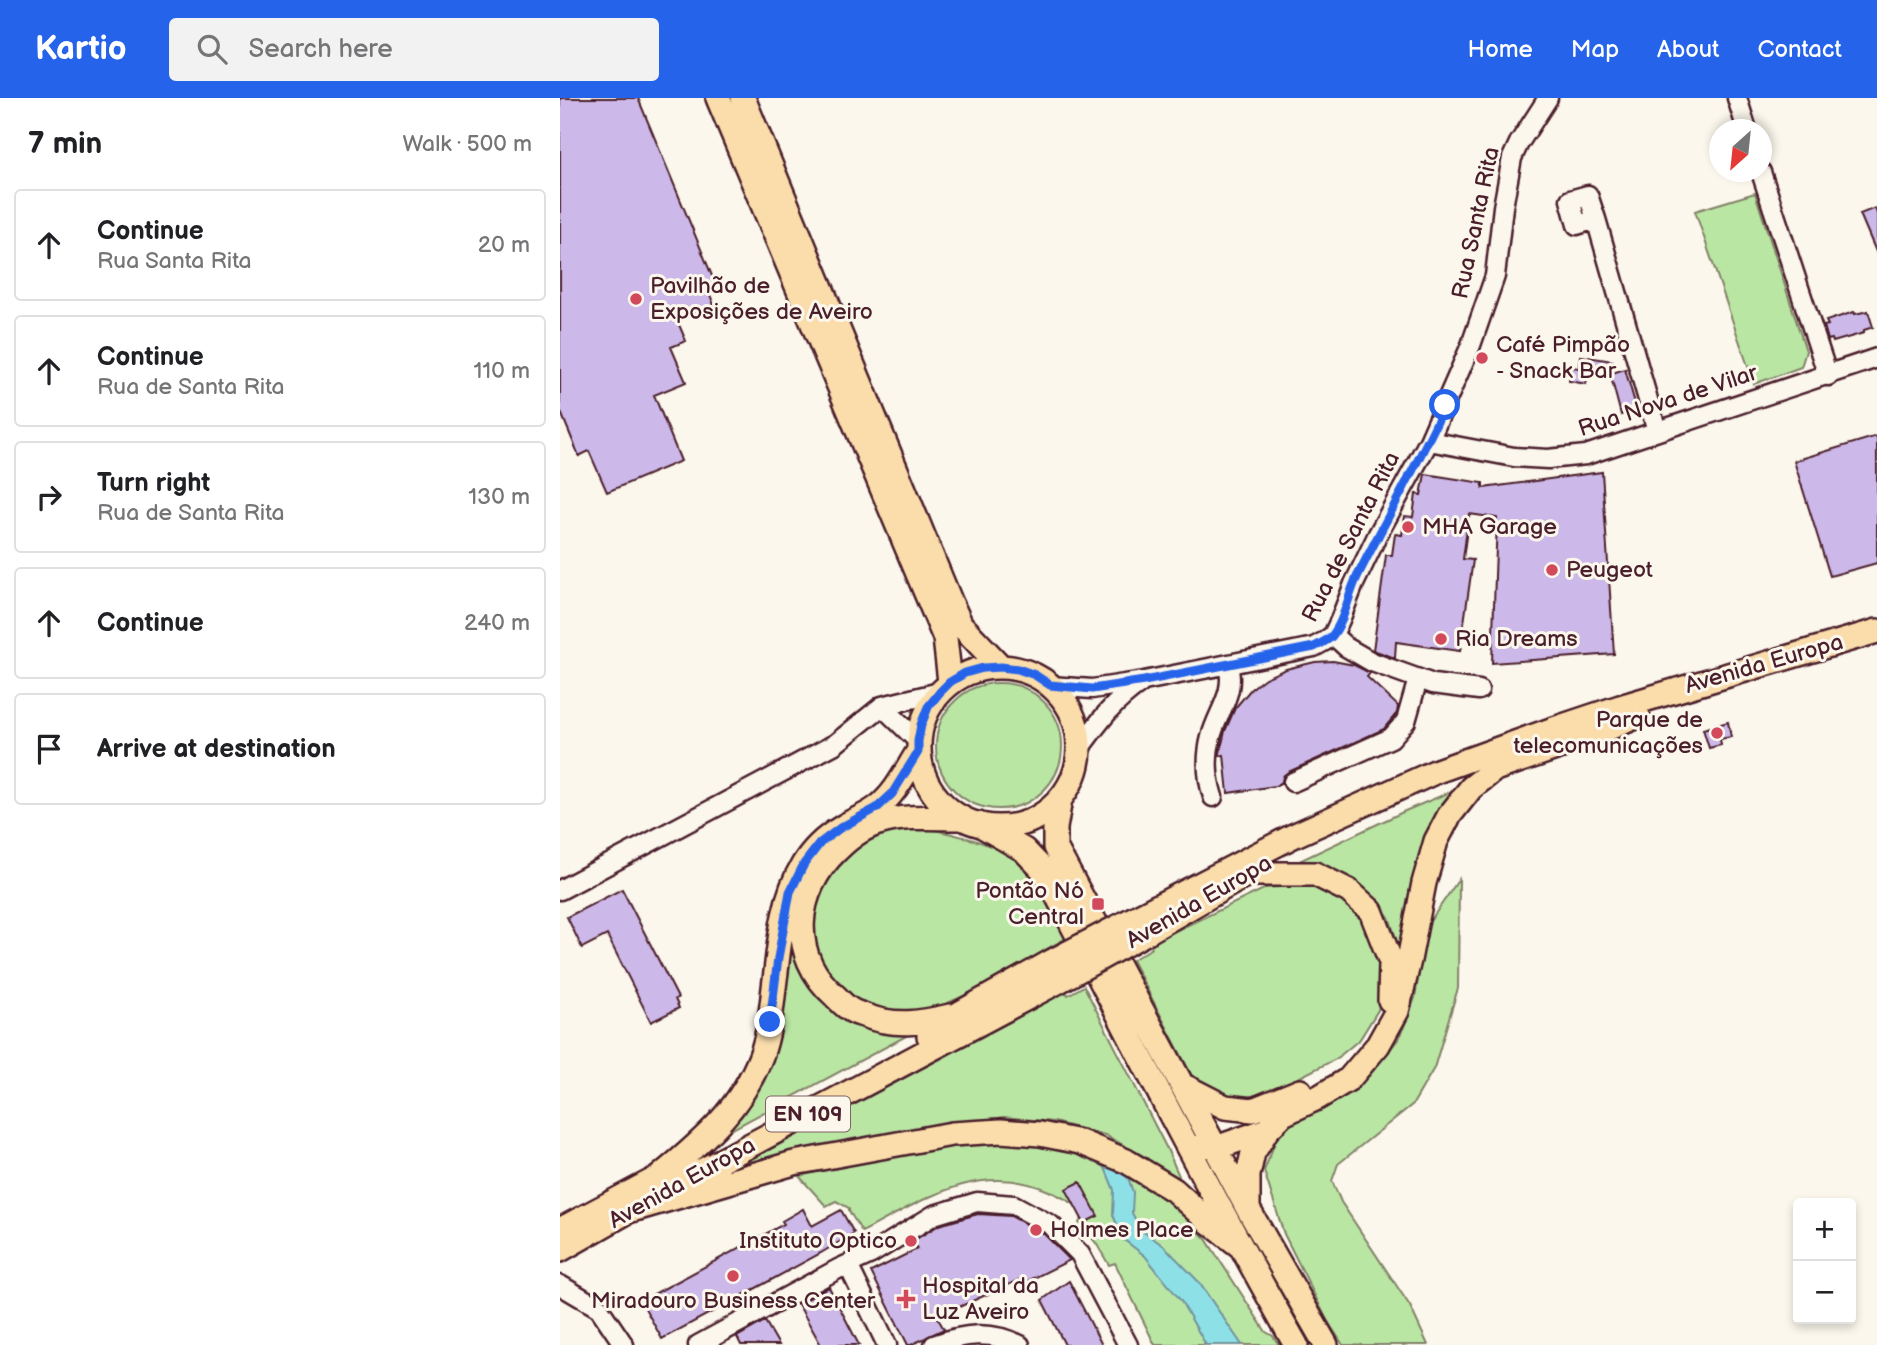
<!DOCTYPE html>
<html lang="en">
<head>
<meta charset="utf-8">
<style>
	:root { --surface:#fff; --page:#f2f2f2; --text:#202124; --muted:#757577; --line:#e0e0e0; --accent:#2563eb }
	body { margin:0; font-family:"Balsamiq Sans",sans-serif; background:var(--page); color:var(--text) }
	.controls { position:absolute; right:21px; bottom:21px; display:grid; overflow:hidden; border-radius:7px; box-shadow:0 4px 10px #0003 }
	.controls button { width:63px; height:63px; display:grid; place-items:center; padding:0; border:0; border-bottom:2px solid var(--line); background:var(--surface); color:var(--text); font:35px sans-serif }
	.compass { position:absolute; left:1149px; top:21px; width:63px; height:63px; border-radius:50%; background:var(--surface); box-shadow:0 4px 10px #0003; rotate:207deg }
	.stop { position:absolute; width:21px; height:21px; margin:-16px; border:5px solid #2563eb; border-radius:50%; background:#fff }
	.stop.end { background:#2563eb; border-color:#fff; box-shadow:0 2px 7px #0008 }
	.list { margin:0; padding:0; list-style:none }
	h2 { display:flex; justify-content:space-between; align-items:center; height:91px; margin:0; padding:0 28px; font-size:30px }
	h2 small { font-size:23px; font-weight:400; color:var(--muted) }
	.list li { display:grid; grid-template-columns:46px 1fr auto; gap:21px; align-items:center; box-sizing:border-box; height:112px; margin:0 14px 14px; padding:0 14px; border:2px solid var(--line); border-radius:7px }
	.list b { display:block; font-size:26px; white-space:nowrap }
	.list p { margin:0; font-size:23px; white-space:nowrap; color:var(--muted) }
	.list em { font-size:23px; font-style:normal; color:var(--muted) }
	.icon { flex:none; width:38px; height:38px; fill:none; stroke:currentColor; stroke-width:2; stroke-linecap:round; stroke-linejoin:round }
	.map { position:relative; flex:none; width:1317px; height:1247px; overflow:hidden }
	header { display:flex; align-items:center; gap:42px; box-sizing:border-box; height:98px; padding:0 35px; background:var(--accent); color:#fff }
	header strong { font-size:33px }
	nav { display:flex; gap:38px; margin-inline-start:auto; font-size:24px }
	.search { width:490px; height:63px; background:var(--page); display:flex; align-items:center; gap:18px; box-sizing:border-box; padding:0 24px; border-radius:7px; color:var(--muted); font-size:26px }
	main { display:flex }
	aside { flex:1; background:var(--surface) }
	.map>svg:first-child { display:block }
	.green { fill:#bae6a4; stroke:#828268; stroke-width:2 }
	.water { fill:#8ee0e7; stroke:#73939c; stroke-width:2 }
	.building { fill:#cdb9e9; stroke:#4a1f2b; stroke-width:2 }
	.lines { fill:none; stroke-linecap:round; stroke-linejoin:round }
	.minor-casing { stroke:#4a1f2b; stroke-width:23 }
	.major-casing { stroke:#4a1f2b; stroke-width:28 }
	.minor { stroke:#fbf7ec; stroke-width:18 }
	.major { stroke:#faddab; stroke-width:23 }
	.major-bridge-casing { stroke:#4a1f2b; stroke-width:28; stroke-linecap:butt }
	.major-bridge { stroke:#faddab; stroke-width:23 }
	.route { stroke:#2563eb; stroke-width:9 }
	.poi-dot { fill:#d1495b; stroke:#fbf7ec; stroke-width:2.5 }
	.labels { text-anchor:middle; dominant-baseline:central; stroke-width:6; stroke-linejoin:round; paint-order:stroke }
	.shield { fill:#fbf7ec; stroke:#7f6065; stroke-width:2 }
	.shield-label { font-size:21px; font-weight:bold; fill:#4a1f2b }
	.street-label { font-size:23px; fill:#4a1f2b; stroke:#fbf7ec }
	.poi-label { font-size:23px; fill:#4a1f2b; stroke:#fbf7ec; text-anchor:start }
</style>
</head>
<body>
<header>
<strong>Kartio</strong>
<div class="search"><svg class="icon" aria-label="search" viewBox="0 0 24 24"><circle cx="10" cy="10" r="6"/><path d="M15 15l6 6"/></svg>Search here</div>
<nav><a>Home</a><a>Map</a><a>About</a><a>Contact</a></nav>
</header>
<main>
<aside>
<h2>7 min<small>Walk · 500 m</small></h2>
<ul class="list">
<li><svg class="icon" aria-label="ahead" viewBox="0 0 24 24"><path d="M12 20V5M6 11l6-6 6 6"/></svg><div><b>Continue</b><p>Rua Santa Rita</p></div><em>20 m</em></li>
<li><svg class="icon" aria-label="ahead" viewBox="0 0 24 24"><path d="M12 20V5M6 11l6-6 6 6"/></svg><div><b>Continue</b><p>Rua de Santa Rita</p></div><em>110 m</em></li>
<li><svg class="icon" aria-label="right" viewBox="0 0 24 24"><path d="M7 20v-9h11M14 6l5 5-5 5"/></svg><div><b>Turn right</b><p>Rua de Santa Rita</p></div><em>130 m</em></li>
<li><svg class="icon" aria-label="ahead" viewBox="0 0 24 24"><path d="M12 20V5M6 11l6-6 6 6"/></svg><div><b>Continue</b></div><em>240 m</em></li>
<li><svg class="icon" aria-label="arrive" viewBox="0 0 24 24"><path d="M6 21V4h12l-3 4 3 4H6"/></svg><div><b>Arrive at destination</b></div></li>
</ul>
</aside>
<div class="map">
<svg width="1317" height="1247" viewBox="0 0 1317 1247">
	<rect width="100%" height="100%" fill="#fbf7ec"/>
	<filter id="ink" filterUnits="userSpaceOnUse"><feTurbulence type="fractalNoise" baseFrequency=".0143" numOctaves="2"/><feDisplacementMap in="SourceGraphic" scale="14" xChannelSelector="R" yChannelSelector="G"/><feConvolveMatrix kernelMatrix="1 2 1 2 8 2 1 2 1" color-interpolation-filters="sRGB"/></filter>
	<g filter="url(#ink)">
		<path class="green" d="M1195,95L1246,253L1241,269L1194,286L1135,113Z
			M376 648a63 63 0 1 1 126 0a63 63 0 1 1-126 0Z
			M902,689L842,869L836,840L829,819L817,804L735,765L845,713Z
			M365,730C399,737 451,748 473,777C486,796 496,819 508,839L483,853L485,858L433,885L374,911L331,915L295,901L265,878L254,851L251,825L257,795L278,764L295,748L326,734Z
			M899,781L898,890L874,970L853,1006L778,1066L772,1083L781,1104L850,1208L868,1247H783L767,1222L724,1136L704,1073L717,1039L734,1023L787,993L809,978L840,939L855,900L866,829Z
			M749,787L778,801L798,815L813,839L822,865L824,888L818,912L800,941L776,961L712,993L681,1001L654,994L632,978L572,862L592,850L590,845L706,790Z
			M231,821L250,883L350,936L169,1033L198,985Z
			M524,888L608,1053L619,1078L617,1082L585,1059L545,1037L494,1024L444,1019L375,1030L157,1076L413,939L488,903L505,893L508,897Z
			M428,1041L517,1050L606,1094L610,1104L646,1141L706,1234L713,1238L719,1247H595L555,1165L549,1167L536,1145L519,1125L525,1116C515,1105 502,1099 489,1093C420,1062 361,1103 302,1134L289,1113V1110L276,1103L266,1108L239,1078L357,1053Z"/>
		<path class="water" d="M541,1060L565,1071L573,1094L572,1115L581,1132L604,1148L638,1183L682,1247H646L621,1203L585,1158L563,1141L553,1117L554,1092Z"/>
		<path class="building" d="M0,0H78L155,185L147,189L154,207L117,222L126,243L111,249L126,284L94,297L121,363L47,394L29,353L19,358L0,312Z
			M1315,110L1317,116V156L1300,116Z
			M1308,213L1313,229L1304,232V235L1273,244L1272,241L1268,242L1264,228L1268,227L1266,223L1294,214L1295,216Z
			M1021,258L1053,263L1052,275L1065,271L1077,312L1061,317L1051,279L1028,276L1026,286L1009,283L1011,269L1019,270Z
			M1317,338V465L1270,478L1234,363Z
			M1042,374L1054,556L932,565L937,420L909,416L903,461L913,462L900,553L836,544L835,560L813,552L826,457H832L835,436L842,437L845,418L853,419L856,396L861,397L865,376L923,385V390Z
			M773,563L794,567L810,575L807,579L838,608L837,615L826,628L824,631L728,674L723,678L722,684L715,688L668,695L664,657L659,658L660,655L665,633L675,610L691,591L705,580L726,571L755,564Z
			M1168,624L1171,639L1160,641L1161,647L1149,650L1143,631Z
			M62,791L118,900L115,901L119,910L91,924L47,837L22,850L7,819Z
			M520,1084L538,1118L524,1125L506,1091Z
			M243,1111L252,1128L281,1112L294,1135L261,1155L102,1241L81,1203L224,1126L222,1123Z
			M418,1116L451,1118L484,1136L510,1162L464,1185L461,1181L377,1219L384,1231L351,1247H348L311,1174L357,1151L353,1143L379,1127Z
			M509,1183L542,1247H505L482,1202Z
			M269,1189L299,1247H261L238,1206Z
			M205,1223L219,1247H181L177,1239Z"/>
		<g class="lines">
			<defs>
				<path id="minor" d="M1177,0L1187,32
					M1201,74L1268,278
					M1036,121L1017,127L1010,102L1028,97L1036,121L1097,333
					M869,343L954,359L988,361L1026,357L1317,260
					M773,537L786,549L812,564L873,586L919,592
					M490,588L532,591L584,583L754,549L765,543L773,537L780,522L794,486L818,436L869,343L911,247L935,178L943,109L952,60L959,45L988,0
					M322,608L358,643
					M519,651C539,624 553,604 581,585
					M733,684L831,640L846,623L858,581
					M653,699C647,680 646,658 651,639C658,612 676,596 668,566
					M0,792L275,646L322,608L380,594
					M288,1167L327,1247
					M0,1187L39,1210L64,1247
					M138,1247L278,1171L311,1156L374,1117L417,1104L454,1107L491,1127L520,1156L568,1247
					M374,1247C403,1236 431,1232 460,1247"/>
				<path id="major" d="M158,0L385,540L390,584
					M183,0L390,503L401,527L441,569
					M359 649a80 80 0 1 1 160 0a80 80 0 1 1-160 0Z
					M500,701L495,730V749L688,1111L766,1247
					M419,726L464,752L485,774C567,933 648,1092 736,1247
					M687,776H755L789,793L811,813L831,864L830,902
					M575,820L733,738L877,673L991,632L1060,609L1317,533
					M584,836L691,774
					M390,918C361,925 335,929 306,918C301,916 295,915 291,912C285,909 280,903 275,898C228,857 234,793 277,752C289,740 305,728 322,724C347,717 376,720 402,720
					M369,938L400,915L489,865
					M624,988L665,1009L693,1012L740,993
					M644,1046L656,1050L707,1032
					M96,1082C140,1045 180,1013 201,958C211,931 212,902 216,874C220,838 224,798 243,767C252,752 266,739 281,730C293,722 307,718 318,709C336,695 346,673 358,654
					M688,1111V1077L693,1055L707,1032L723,1016L759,999L789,981L818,947L837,913L849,862L864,785L876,743L889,718L911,690L935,671L1025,640L1078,618
					M72,1112L234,1065L392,1036L441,1033L480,1036L520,1044L566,1063L614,1092L649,1124L680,1148
					M0,1132L94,1082
					M0,1152L100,1095L499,883"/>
			</defs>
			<use href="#minor" class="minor-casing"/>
			<use href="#major" class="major-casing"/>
			<use href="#minor" class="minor"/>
			<use href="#major" class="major"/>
			<defs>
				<path id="major-bridge" d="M489,865L575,820
					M499,883L584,836"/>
			</defs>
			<use href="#major-bridge" class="major-bridge-casing"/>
			<use href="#major-bridge" class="major-bridge"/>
		</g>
	</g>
	<g class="lines" filter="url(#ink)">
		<path class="route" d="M210,924L218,860L230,794L244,766L260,745L280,730L317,710L332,696L358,654V643L361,627L368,609L380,594L390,584L405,575L423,570L441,569L458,571L475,577L490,587L532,591L584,583L754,549C760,546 767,543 772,538C785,522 788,497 797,479C826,421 858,366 885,307"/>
	</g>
	<g class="poi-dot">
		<circle cx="76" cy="201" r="7"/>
		<circle cx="922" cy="260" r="7"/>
		<circle cx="848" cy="429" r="7"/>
		<circle cx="992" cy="472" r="7"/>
		<circle cx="881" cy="541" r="7"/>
		<circle cx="1157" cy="635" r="7"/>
		<rect x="531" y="799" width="14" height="14" rx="3.5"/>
		<circle cx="476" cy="1132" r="7"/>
		<circle cx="351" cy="1143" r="7"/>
		<circle cx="173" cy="1178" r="7"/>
		<path d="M342.5 1190.5h7v7h7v7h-7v7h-7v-7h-7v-7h7z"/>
	</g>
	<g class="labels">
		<rect class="shield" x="206" y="998.5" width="84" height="35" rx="5"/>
		<g class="shield-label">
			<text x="248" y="1016">EN 109</text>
		</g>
		<g class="street-label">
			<text transform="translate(916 125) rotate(-78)">Rua Santa Rita</text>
			<text transform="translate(1108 303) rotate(-18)">Rua Nova de Vilar</text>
			<text transform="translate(791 439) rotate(-63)">Rua de Santa Rita</text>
			<text transform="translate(1204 566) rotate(-16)">Avenida Europa</text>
			<text transform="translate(639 804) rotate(-30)">Avenida Europa</text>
			<text transform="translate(122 1085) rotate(-29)">Avenida Europa</text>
		</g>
		<g class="poi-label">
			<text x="90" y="188">Pavilhão de<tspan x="90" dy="26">Exposições de Aveiro</tspan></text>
			<text x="936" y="247">Café Pimpão<tspan x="936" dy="26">- Snack Bar</tspan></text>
			<text x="862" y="429">MHA Garage</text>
			<text x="1006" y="472">Peugeot</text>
			<text x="895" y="541">Ria Dreams</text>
			<text x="1143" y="622" text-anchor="end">Parque de<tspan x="1143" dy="26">telecomunicações</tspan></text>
			<text x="524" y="793" text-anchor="end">Pontão Nó<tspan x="524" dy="26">Central</tspan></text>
			<text x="490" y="1132">Holmes Place</text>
			<text x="337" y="1143" text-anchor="end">Instituto Optico</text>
			<text x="362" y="1188">Hospital da<tspan x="362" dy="26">Luz Aveiro</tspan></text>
			<text x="173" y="1203" text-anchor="middle">Miradouro Business Center</text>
		</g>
	</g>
</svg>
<div class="controls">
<button>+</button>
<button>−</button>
</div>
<svg class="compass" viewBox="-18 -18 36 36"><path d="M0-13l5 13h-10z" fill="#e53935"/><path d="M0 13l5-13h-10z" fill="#757577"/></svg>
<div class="stop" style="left:885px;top:307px"></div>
<div class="stop end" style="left:210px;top:924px"></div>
</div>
</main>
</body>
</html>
